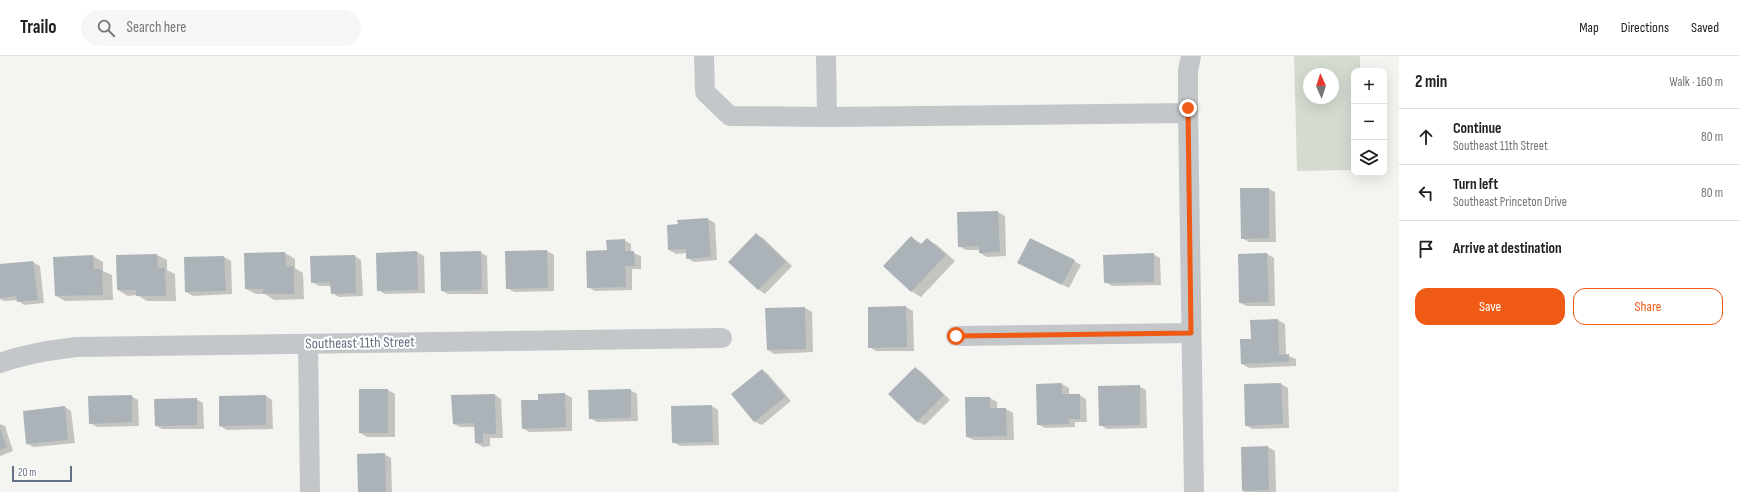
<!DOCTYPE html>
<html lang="en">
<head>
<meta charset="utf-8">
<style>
	:root { --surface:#fff; --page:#f6f6f6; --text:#202124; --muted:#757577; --line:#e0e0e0; --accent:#ef5a15 }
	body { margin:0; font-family:"Sofia Sans Condensed",sans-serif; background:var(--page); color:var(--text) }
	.controls { position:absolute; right:12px; top:12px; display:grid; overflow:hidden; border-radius:8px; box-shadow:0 4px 16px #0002 }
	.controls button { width:36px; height:36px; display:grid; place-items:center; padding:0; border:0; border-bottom:1px solid var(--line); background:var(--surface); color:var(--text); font:20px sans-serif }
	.compass { position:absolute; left:1303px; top:12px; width:36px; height:36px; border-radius:50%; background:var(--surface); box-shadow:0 4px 16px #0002; rotate:357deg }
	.scale { position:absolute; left:12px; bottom:10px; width:60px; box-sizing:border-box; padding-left:4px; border:2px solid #617183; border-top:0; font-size:11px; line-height:14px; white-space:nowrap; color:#617183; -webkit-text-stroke:3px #fff; paint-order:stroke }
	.stop { position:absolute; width:12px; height:12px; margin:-9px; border:3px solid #ef5a15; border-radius:50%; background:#fff }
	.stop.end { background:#ef5a15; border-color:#fff; box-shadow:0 1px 4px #0008 }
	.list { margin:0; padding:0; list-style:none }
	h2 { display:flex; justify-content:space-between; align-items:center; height:52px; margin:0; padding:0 16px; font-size:17px }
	h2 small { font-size:13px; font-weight:400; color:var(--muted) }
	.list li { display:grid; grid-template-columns:26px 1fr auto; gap:12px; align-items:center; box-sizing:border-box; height:56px; padding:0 16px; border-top:1px solid var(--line) }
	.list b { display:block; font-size:15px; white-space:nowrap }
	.list p { margin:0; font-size:13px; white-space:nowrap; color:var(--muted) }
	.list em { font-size:13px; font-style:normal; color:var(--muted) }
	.actions { display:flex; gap:8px; padding:12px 16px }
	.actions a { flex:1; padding:9px 0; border:1px solid var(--accent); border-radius:12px; text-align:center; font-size:14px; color:var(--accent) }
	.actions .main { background:var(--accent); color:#fff }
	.icon { flex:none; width:22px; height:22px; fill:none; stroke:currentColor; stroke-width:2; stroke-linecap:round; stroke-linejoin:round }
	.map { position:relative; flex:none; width:1399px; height:436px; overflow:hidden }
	header { display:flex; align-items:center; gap:24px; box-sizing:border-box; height:56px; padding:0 20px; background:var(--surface); border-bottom:1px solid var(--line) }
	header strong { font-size:19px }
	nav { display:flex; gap:22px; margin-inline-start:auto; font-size:14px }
	.search { width:280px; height:36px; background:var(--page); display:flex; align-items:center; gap:10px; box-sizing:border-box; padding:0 14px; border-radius:22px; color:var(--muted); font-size:15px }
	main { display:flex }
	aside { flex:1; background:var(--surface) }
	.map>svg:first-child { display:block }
	.green { fill:#d4dcd1; fill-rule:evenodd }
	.shadow { fill:#0003 }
	.building { fill:#abb3b9 }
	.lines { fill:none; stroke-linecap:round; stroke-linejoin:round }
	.minor { stroke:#c3c7ca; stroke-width:20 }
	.route { stroke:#ef5a15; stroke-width:5 }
	.labels { text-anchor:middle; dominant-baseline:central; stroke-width:4; stroke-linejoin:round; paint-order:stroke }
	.street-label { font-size:15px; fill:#617183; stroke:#fff }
</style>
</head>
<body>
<header>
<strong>Trailo</strong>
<div class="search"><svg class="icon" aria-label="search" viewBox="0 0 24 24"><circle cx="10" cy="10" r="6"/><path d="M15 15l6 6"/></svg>Search here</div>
<nav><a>Map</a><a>Directions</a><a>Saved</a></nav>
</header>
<main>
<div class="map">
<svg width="1399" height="436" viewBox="0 0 1399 436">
	<rect width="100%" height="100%" fill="#f4f5f0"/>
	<path class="green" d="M1294,0H1360V15H1354V114L1297,115ZM1309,18H1333V42H1309Z"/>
	<path class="shadow" d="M1269,133L1275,136L1276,186H1249L1242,182Z
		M998,156L1005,160L1006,200L987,201L980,197V194H966L959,190L958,157Z
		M708,163L715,167L717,204L694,206L687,202V197L676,198L669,194L679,169Z
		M757,179L763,182L792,210L765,238L759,234L730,206Z
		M911,181L922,188L927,183L937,189L955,205L921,241L911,235Z
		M624,184L631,188V196L641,200V213H632V234L595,235L588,231L608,195Z
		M547,195L554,199V235L514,236L507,232Z
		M417,196L424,200L425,237L385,238L378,234Z
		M480,196L487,200L488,238H448L442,235Z
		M285,197L295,203V212L303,217L304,243L274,244L265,238H256L246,233Z
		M1153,198L1160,202L1161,229L1112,230L1105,226Z
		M1267,198L1274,202L1275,250H1247L1240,247L1239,199Z
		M157,199L167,204V214L175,218L176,245H147L137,239L128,240L118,234Z
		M93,200L103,206V215L112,219L113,244L65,245L56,240L54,202Z
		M355,200L361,204L363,240L339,241L332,237L331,230H319L312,226Z
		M224,201L231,205L232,238L193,240L186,236L185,202Z
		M1074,205L1081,209L1069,232L1025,210Z
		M33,206L40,210L44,247L24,249L18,244L4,245L0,243V209Z
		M906,251L913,255L914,295H876L869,291V252Z
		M805,252L812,256L813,296L774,298L768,294Z
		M1278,264L1285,268L1286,299L1296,303V310L1249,312L1242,308L1252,284Z
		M915,312L922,316L950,344L925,369L918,366L890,338Z
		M762,314L768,318L791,345L762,369L755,366L732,338Z
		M1062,328L1069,332V339H1079L1086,343L1087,366H1075V371L1045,372L1038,368Z
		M1281,328L1288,332L1289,372L1252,373L1246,369L1245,329Z
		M1139,330L1146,334L1147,372L1107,373L1100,369Z
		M388,334L395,338V381H367L360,377Z
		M630,334L637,338L638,365L597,366L590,362Z
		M565,338L572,342V375L529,376L523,372L539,345Z
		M495,339L501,343L503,382H490V390L483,391L476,387L475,371H460L454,368Z
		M131,340L138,344L139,370L97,371L90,367Z
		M266,340L272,344L273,373L227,374L220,370Z
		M990,342L997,346V353H1006L1013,357L1014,384H974L967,381Z
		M196,343L203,347L204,373H162L156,370Z
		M712,350L718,354L719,389L680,390L673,386Z
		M65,351L71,355L75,387L34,391L27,388Z
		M0,368L5,370L13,395L0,400Z
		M1268,391L1275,395L1276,436H1246L1243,435Z
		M384,398L391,402L392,436H359Z"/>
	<path class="building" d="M1240,132H1269V182L1241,183Z
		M998,155L1000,196L979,197V190L958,191L957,156Z
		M708,162L711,201L686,203V193L668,194L667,169L678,168L677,164Z
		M756,177L786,206L758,234L728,206Z
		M911,180L920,189L927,182L946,199L911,236L883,210Z
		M1030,182L1075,204L1062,229L1017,207Z
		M625,183V195H634L635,210H625L626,231L587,232L586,195L607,194L606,184Z
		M547,194L548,232L506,233L505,195Z
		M417,195L418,234L377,235L376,197Z
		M481,195L482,234L441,235L440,196Z
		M285,196L286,211L294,210V238H263V233H245L244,197Z
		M1154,197V226L1104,227L1103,199Z
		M1267,197L1269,246L1239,247L1238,198Z
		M157,198L158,212H165L166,240H136V234H117L116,199Z
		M93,199L94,213H102L103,239L55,240L53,201Z
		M355,199L356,237L331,238L330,226L311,227L310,200Z
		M224,200L226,235L185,236L184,201Z
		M33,205L38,244L17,246L16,240L0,242V208Z
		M906,250L907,291L868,292V251Z
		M805,251L806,293L767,294L765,252Z
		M1278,263L1279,299L1289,298V306L1241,308L1240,283H1251L1250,264Z
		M915,311L944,339L917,366L888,338Z
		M762,313L785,341L754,366L731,338Z
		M1062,327V338H1080V363H1069V368L1037,369L1036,328Z
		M1281,327L1283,368L1245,370L1244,328Z
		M1140,329V369L1099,370L1098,330Z
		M359,333H388V377H359Z
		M631,333V362L589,363L588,334Z
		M565,337L566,371L522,373L521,344H538V338Z
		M495,338L496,378H483V387H475L474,367L453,368L451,339Z
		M132,339V366L89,368L88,340Z
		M266,339V369L219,370V340Z
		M965,341H990V352H1006L1007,380L966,381Z
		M197,342V369L155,370L154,343Z
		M712,349L713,386L672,387L671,350Z
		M65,350L68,384L26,388L23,355Z
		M0,372L7,391L0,394Z
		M1268,390L1269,434L1242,435L1241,391Z
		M385,397L386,436H358L357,398Z"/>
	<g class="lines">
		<path class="minor" d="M704,0L705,36L730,60L827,61L1188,57
			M826,0L827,61
			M1191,0L1188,15V57L1194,436
			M956,280L1191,277
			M308,288L310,436
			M0,307C25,298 50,294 76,291L722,282"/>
	</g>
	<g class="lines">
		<path class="route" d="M956,280L1191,277L1188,52"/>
	</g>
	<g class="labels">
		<g class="street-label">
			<text transform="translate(360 287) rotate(-1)">Southeast 11th Street</text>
		</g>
	</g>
</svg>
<div class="controls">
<button>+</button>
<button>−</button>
<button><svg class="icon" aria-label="layers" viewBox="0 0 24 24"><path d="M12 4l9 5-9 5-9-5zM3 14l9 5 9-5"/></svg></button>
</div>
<svg class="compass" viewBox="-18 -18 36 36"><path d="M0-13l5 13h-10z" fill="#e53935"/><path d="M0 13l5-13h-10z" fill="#757577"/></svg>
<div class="scale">20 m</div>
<div class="stop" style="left:956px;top:280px"></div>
<div class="stop end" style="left:1188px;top:52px"></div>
</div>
<aside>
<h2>2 min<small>Walk · 160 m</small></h2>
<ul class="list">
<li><svg class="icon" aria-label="ahead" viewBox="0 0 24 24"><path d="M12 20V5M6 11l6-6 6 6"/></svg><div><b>Continue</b><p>Southeast 11th Street</p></div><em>80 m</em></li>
<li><svg class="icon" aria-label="left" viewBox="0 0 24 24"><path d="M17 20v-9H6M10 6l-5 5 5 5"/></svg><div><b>Turn left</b><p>Southeast Princeton Drive</p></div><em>80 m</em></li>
<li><svg class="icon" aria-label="arrive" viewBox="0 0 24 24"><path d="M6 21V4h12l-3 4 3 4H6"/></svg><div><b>Arrive at destination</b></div></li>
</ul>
<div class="actions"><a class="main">Save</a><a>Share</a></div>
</aside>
</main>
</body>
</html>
